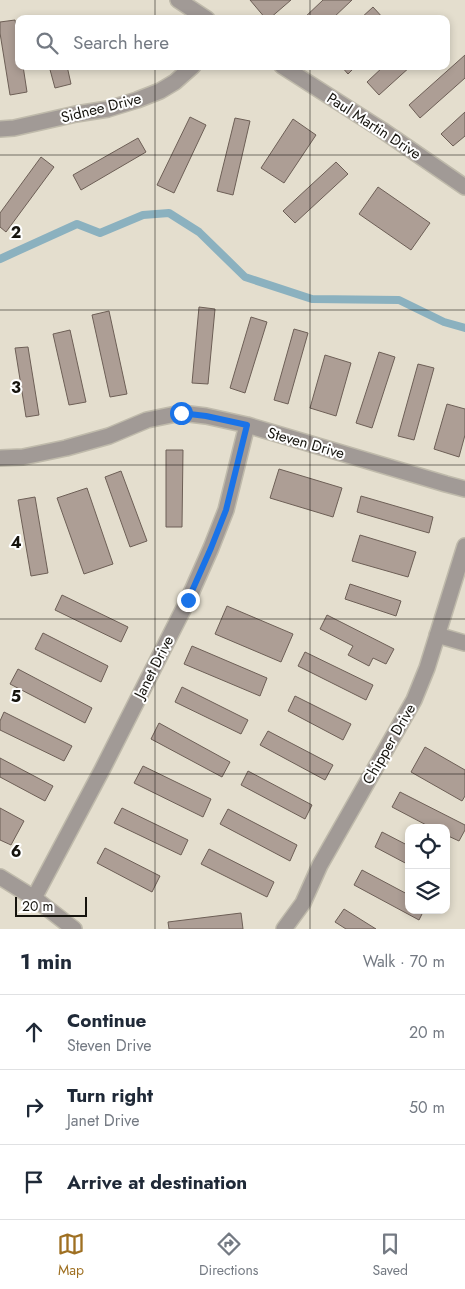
<!DOCTYPE html>
<html lang="en">
<head>
<meta charset="utf-8">
<style>
	:root { --surface:#fff; --page:#f6f6f7; --text:#1f2937; --muted:#747a83; --line:#e0e1e3; --accent:#9f7022 }
	body { margin:0; font-family:Jost,sans-serif; background:var(--page); color:var(--text) }
	.controls { position:absolute; right:15px; bottom:15px; display:grid; overflow:hidden; border-radius:10px; box-shadow:0 2px 8px #0003 }
	.controls button { width:45px; height:45px; display:grid; place-items:center; padding:0; border:0; border-bottom:1px solid var(--line); background:var(--surface); color:var(--text); font:25px sans-serif }
	.scale { position:absolute; left:15px; bottom:12px; width:72px; box-sizing:border-box; padding-left:5px; border:2px solid #16140e; border-top:0; font-size:14px; line-height:18px; white-space:nowrap; color:#16140e; -webkit-text-stroke:4px #fff; paint-order:stroke }
	.stop { position:absolute; width:15px; height:15px; margin:-11px; border:4px solid #1a73e8; border-radius:50%; background:#fff }
	.stop.end { background:#1a73e8; border-color:#fff; box-shadow:0 1px 5px #0008 }
	.list { margin:0; padding:0; list-style:none }
	h2 { display:flex; justify-content:space-between; align-items:center; height:65px; margin:0; padding:0 20px; font-size:21px }
	h2 small { font-size:16px; font-weight:400; color:var(--muted) }
	.list li { display:grid; grid-template-columns:32px 1fr auto; gap:15px; align-items:center; box-sizing:border-box; height:75px; padding:0 20px; border-top:1px solid var(--line) }
	.list b { display:block; font-size:19px; white-space:nowrap }
	.list p { margin:0; font-size:16px; white-space:nowrap; color:var(--muted) }
	.list em { font-size:16px; font-style:normal; color:var(--muted) }
	.icon { flex:none; width:28px; height:28px; fill:none; stroke:currentColor; stroke-width:2; stroke-linecap:round; stroke-linejoin:round }
	.map { position:relative; flex:none; width:465px; height:929px; overflow:hidden }
	.search { position:absolute; background:var(--surface); box-shadow:0 2px 8px #0003; left:15px; right:15px; top:15px; height:55px; display:flex; align-items:center; gap:12px; box-sizing:border-box; padding:0 18px; border-radius:10px; color:var(--muted); font-size:19px }
	.sheet { height:290px; background:var(--surface) }
	nav { display:flex; justify-content:space-around; align-items:center; box-sizing:border-box; height:70px; border-top:1px solid var(--line); background:var(--surface); font-size:14px; color:var(--muted) }
	nav a { display:grid; justify-items:center; gap:2px }
	nav .on { color:var(--accent) }
	.map>svg:first-child { display:block }
	.lines { fill:none; stroke-linecap:round; stroke-linejoin:round }
	.stream { stroke:#8bb1bf; stroke-width:8 }
	.building { fill:#ad9e95; stroke:#6d5f56 }
	.street-casing { stroke:#bfbaab; stroke-width:18 }
	.street { stroke:#a19a96; stroke-width:15 }
	.route { stroke:#1a73e8; stroke-width:6 }
	.grid { fill:none; stroke:#16140e; stroke-width:1; stroke-opacity:0.55 }
	.labels { text-anchor:middle; dominant-baseline:central; stroke-width:4; stroke-linejoin:round; paint-order:stroke }
	.street-label { font-size:15px; fill:#16140e; stroke:#fff }
	.grid-label { font-size:16px; text-anchor:middle; font-weight:bold; fill:#16140e; stroke:#fff; stroke-width:4; stroke-linejoin:round; paint-order:stroke }
</style>
</head>
<body>
<div class="map">
<svg width="465" height="929" viewBox="0 0 465 929">
	<rect width="100%" height="100%" fill="#e4dece"/>
	<g class="lines">
		<path class="stream" d="M0,259L77,224L100,233L143,215L169,213L199,232L245,277L312,299L399,300L444,322L465,328"/>
	</g>
	<path class="building" d="M250,0H291L269,19H266Z
		M323,0H352L332,19H303Z
		M373,7L384,19H360Z
		M15,20L19,41V66H23L27,92L10,95L0,33V22Z
		M465,55V78L420,118L409,105Z
		M49,66H67L71,84L55,88Z
		M341,66H356L348,74Z
		M384,66H411L379,95L367,82Z
		M465,112V136L453,146L441,134Z
		M190,117L206,125L174,193L157,185Z
		M235,118L250,121L233,195L217,191Z
		M293,119L316,135L284,183L261,168Z
		M138,138L146,152L81,190L73,175Z
		M41,157L54,167L6,232L0,227V213Z
		M336,162L348,174L295,223L283,211Z
		M378,187L430,223L411,250L359,214Z
		M199,307L215,309L208,384L192,383Z
		M109,311L127,394L110,397L92,315Z
		M251,317L267,322L245,393L230,388Z
		M294,329L308,333L288,404L274,400Z
		M70,330L86,402L69,405L53,334Z
		M28,347L39,415L26,417L15,348Z
		M379,352L395,357L372,428L356,423Z
		M325,355L351,363L336,416L310,408Z
		M418,364L434,368L414,440L398,436Z
		M447,404L465,409V435L459,457L434,449Z
		M166,450H183L182,527H166Z
		M279,469L342,488L333,517L270,498Z
		M121,471L147,541L130,547L105,477Z
		M87,488L113,564L84,574L57,498Z
		M361,496L433,517L429,533L357,512Z
		M35,497L48,573L31,576L18,500Z
		M360,535L416,552L408,577L352,561Z
		M350,584L401,601L396,616L345,599Z
		M62,595L128,627L121,642L55,610Z
		M227,606L293,634L281,662L215,634Z
		M327,615L394,649L386,664L373,658L369,666L348,655L353,646L320,629Z
		M43,633L108,666L101,682L35,649Z
		M192,646L267,678L260,696L184,664Z
		M305,652L373,685L366,700L298,666Z
		M18,669L92,708L85,723L10,684Z
		M182,687L248,720L241,734L175,702Z
		M295,696L351,724L343,740L288,711Z
		M4,712L72,746L64,761L0,730V721Z
		M159,723L230,762L222,777L151,739Z
		M268,731L333,765L325,780L260,745Z
		M425,747L465,770V796L462,801L411,772Z
		M0,758L53,786L45,801L0,777Z
		M143,766L211,799L203,817L134,783Z
		M248,771L312,805L305,819L241,785Z
		M400,792L465,825V830L459,841L446,835V828H432L392,807Z
		M0,808L24,821L11,845L0,840Z
		M122,808L188,840L181,855L114,823Z
		M228,809L297,845L290,861L220,824Z
		M382,832L409,846V865L375,847Z
		M105,848L160,876L152,892L97,863Z
		M209,849L274,882L267,897L201,864Z
		M362,870L409,895V910H424L419,920L354,885Z
		M344,909L376,929H346L335,922Z
		M241,913L243,929H169L168,922Z"/>
	<g class="lines">
		<defs>
			<path id="street" d="M178,0L207,19
				M282,66L382,130L465,187
				M0,129L14,128L76,114L108,109L137,100L160,91L175,82L193,66
				M0,458L23,457L66,448L109,436L147,420L181,413L206,416L247,425L446,484L465,489
				M437,635L465,643
				M0,877L34,898L74,929
				M34,898L102,770L188,600L211,548L226,510L247,425
				M284,929L303,903L320,865L414,700L427,668L465,546"/>
		</defs>
		<use href="#street" class="street-casing"/>
		<use href="#street" class="street"/>
	</g>
	<g class="lines">
		<path class="route" d="M181,413L206,416L247,425L226,510L211,548L188,600"/>
	</g>
	<path class="grid" d="M155,0V19M310,0V19M155,66V929M310,66V929M0,155H465M0,310H465M0,465H465M0,619H465M0,774H465"/>
	<g class="labels">
		<g class="street-label">
			<text transform="translate(101 108) rotate(-14)">Sidnee Drive</text>
			<text transform="translate(374 126) rotate(33)">Paul Martin Drive</text>
			<text transform="translate(306 443) rotate(16)">Steven Drive</text>
			<text transform="translate(154 667) rotate(-63)">Janet Drive</text>
			<text transform="translate(389 744) rotate(-60)">Chipper Drive</text>
		</g>
	</g>
	<g class="grid-label">
		<text x="16" y="238">2</text>
		<text x="16" y="393">3</text>
		<text x="16" y="548">4</text>
		<text x="16" y="702">5</text>
		<text x="16" y="857">6</text>
	</g>
</svg>
<div class="controls">
<button><svg class="icon" aria-label="locate" viewBox="0 0 24 24"><circle cx="12" cy="12" r="6"/><path d="M12 2v4M12 18v4M2 12h4M18 12h4"/></svg></button>
<button><svg class="icon" aria-label="layers" viewBox="0 0 24 24"><path d="M12 4l9 5-9 5-9-5zM3 14l9 5 9-5"/></svg></button>
</div>
<div class="scale">20 m</div>
<div class="stop" style="left:181px;top:413px"></div>
<div class="stop end" style="left:188px;top:600px"></div>
<div class="search"><svg class="icon" aria-label="search" viewBox="0 0 24 24"><circle cx="10" cy="10" r="6"/><path d="M15 15l6 6"/></svg>Search here</div>
</div>
<section class="sheet">
<h2>1 min<small>Walk · 70 m</small></h2>
<ul class="list">
<li><svg class="icon" aria-label="ahead" viewBox="0 0 24 24"><path d="M12 20V5M6 11l6-6 6 6"/></svg><div><b>Continue</b><p>Steven Drive</p></div><em>20 m</em></li>
<li><svg class="icon" aria-label="right" viewBox="0 0 24 24"><path d="M7 20v-9h11M14 6l5 5-5 5"/></svg><div><b>Turn right</b><p>Janet Drive</p></div><em>50 m</em></li>
<li><svg class="icon" aria-label="arrive" viewBox="0 0 24 24"><path d="M6 21V4h12l-3 4 3 4H6"/></svg><div><b>Arrive at destination</b></div></li>
</ul>
</section>
<nav>
<a class="on"><svg class="icon" aria-label="map" viewBox="0 0 24 24"><path d="M3 6l6-2 6 2 6-2v14l-6 2-6-2-6 2zM9 4v14M15 6v14"/></svg>Map</a>
<a><svg class="icon" aria-label="directions" viewBox="0 0 24 24"><path d="M12 3l9 9-9 9-9-9zM9 14v-3h6M13 9l2 2-2 2"/></svg>Directions</a>
<a><svg class="icon" aria-label="saved" viewBox="0 0 24 24"><path d="M7 4h10v16l-5-4-5 4z"/></svg>Saved</a>
</nav>
</body>
</html>
